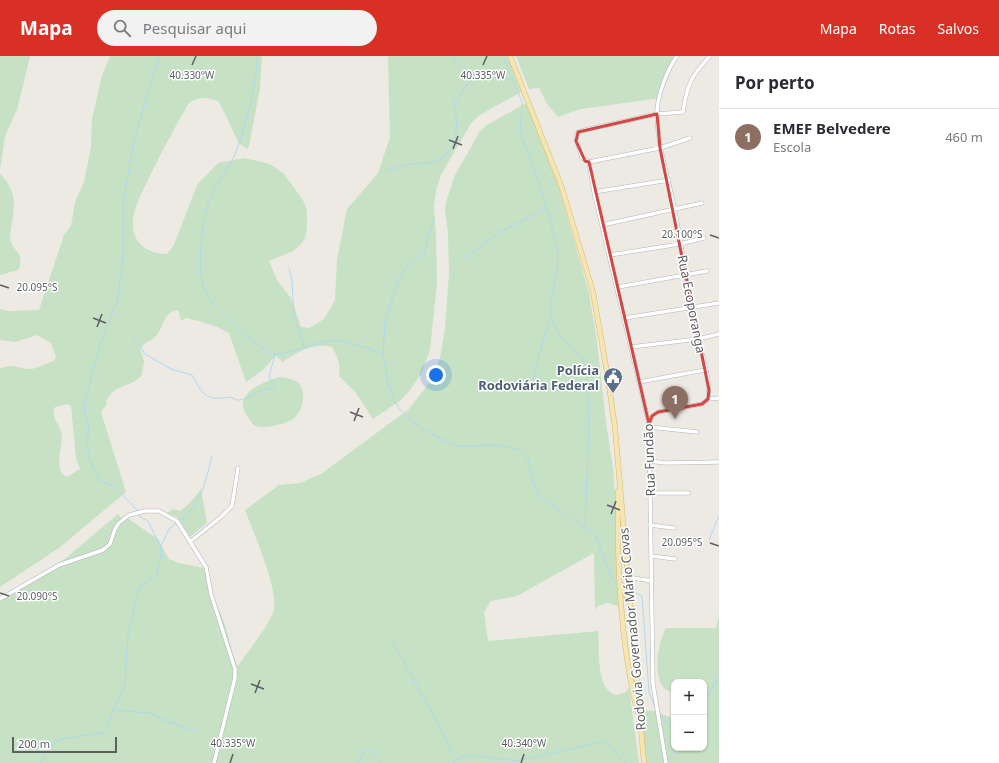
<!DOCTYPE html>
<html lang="pt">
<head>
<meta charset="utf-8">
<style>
	:root { --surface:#fff; --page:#f2f2f3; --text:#2b2b33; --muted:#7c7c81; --line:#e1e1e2; --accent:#d93025 }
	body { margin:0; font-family:"Noto Sans",sans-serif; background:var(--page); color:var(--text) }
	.controls { position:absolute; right:12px; bottom:12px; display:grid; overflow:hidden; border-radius:8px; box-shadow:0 1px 3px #0004 }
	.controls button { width:36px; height:36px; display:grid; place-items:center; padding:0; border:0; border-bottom:1px solid var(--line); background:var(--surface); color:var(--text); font:20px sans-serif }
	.scale { position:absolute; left:12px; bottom:10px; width:105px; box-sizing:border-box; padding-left:4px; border:2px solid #5c5f63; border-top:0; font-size:11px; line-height:14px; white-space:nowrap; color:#5c5f63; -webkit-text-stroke:3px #fff; paint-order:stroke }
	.you { position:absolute; left:436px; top:319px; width:14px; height:14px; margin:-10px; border:3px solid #fff; border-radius:50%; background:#1a73e8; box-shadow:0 0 0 6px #1a73e833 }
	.badge { display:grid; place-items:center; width:26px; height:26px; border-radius:50%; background:var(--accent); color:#fff; font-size:13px; font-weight:700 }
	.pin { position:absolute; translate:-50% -33px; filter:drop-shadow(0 1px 2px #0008) }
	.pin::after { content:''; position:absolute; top:21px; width:14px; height:12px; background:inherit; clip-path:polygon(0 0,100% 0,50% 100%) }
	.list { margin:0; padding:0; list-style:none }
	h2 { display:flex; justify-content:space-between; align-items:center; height:52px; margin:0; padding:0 16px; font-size:17px }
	h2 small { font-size:13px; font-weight:400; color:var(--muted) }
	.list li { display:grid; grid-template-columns:26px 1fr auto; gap:12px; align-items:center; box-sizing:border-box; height:56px; padding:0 16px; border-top:1px solid var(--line) }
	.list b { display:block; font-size:15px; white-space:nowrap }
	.list p { margin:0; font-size:13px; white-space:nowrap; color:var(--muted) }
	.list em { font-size:13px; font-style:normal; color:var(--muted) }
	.icon { flex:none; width:22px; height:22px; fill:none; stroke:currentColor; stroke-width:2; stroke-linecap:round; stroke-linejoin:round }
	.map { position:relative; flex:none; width:719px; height:707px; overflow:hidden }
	header { display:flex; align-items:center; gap:24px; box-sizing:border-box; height:56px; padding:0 20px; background:var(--accent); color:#fff }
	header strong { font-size:19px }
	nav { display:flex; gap:22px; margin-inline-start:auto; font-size:14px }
	.search { width:280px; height:36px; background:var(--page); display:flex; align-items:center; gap:10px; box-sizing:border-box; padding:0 14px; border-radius:22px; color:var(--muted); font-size:15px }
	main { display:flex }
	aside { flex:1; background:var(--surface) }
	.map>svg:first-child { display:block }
	.green { fill:#c6e1c4; fill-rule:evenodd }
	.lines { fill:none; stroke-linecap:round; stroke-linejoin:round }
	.stream { stroke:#add9f3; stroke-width:1 }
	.minor-casing { stroke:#b1b4b7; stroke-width:4.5 }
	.major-casing { stroke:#deb86c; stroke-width:5.5 }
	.minor { stroke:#fff; stroke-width:3.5 }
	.major { stroke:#f4e6b2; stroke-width:4.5 }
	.marked { fill:none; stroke:#d24845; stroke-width:3; stroke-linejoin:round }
	.ticks { fill:none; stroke:#5c5f63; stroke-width:1.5 }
	.labels { text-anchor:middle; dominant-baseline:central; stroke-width:3; stroke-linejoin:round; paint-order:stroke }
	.street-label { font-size:13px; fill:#5c5f63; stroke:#fff }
	.service-label { font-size:13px; font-weight:bold; fill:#4e5e75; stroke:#fff; text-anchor:end }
	.ticks-label { font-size:10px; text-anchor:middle; fill:#5c5f63; stroke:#fff; stroke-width:3; stroke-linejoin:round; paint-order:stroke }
</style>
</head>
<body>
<header>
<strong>Mapa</strong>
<div class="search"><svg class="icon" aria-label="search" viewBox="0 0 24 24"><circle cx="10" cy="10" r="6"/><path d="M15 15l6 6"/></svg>Pesquisar aqui</div>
<nav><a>Mapa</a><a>Rotas</a><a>Salvos</a></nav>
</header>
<main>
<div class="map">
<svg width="719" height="707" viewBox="0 0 719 707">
	<rect width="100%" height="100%" fill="#edeae4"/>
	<path class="green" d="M0,0H30L17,54L5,80L0,114Z
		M110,0H262L260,32L249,90L247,93L239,87L219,46C207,41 198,40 188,48C173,75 158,102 145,130C140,140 134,153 133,164C131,187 147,198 167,198L174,189L197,129L218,107L245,102L270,108L284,118L303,144L307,155V172L305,182L301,188L293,195L269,205L278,226L291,242L301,271L309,272L324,263L335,244L337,204L347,153L378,117L390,81L388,0H507L521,36L480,59L471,67L441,119L436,134L434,151L436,179L437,227L430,294L421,318L410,334L401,344L373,363L356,337L339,320C341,309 338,301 332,291C315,286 296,296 283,306L275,300L263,314L246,326L229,277C216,269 200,265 186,262L181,265L178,254C163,256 165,268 157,279C152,285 144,286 140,293L144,305L142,319C129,333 117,326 106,345L107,348L101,356L126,436L59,492L0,531V313C11,306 19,313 31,313C38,312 47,307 54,305L56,301L51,287L37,279L15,286L0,284V253L9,255L39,254L64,179L71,170L75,146L84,126L91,91L92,63L102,20ZM67,348L71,350L76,402L80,413L67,421C51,413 65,388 61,375C58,366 51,361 55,351Z
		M516,0H677L660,42L581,53L558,61L547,48L539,32L529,33Z
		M526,47L556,121L589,237L597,285L606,367L613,412L624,552L608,547L598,550L595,554L594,497L517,540L491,545L484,556L488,585L598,575C600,593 595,633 616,639L626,636L629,632L639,707H0V545L66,502L118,458L123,464L127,462L158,483L169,503L179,507L209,513C205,533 218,548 224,566C229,580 231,597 238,610C246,598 272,566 274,553C278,532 253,475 245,454L279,429L300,427L321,418L409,353L430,326L440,302L445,272L449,218L448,177L445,153L447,143L455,119L480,75L487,69Z
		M0,118C16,134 15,146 12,167C11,172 10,178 10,183C13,196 26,197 18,214L0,219Z
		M280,321C286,322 295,323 300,328C306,338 303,355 294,362C288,367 280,368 273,370C268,371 261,372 255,370C251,367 249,362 246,358C233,337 265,325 280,321Z
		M201,433L207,467L190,481L177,461L167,457L173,453L180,455L189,448Z
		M719,560V707H646L641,654L655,655L674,663V692H704V626H674V637C672,636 667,635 665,633C652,620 658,586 666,572H716Z"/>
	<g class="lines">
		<path class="stream" d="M257,0C259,20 242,85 233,103C226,116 216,127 211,140C203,157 198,202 201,221C202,228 206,236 209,243L245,279L271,298C283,301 313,287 328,285C345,282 366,293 382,297
			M452,0C465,21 490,21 511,24
			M503,0L522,46L520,77L535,114L550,163L558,197L557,214L551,244V262L559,279L581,300L587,315L589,372L585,470
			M387,115C395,112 403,110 411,108C419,107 429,108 436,105C460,96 458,67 454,47L475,18
			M434,162L424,197L406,211L399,223L385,265L383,298L388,328L394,344L399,352L412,366L437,381L458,390L498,389L520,394L528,403L533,427L537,436L544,444L595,478L612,523L617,526
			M463,204L498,177L546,152
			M289,212L292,225L294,260L304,290
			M133,280L145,298L171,313L192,319C204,340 205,345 231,341C240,349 249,339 258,336C263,333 269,333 274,331L269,320L275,299
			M532,333L538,302L550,263
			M138,455L115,431L98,423L89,402L87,387L89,370L85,358L84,348L100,289L118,242L123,201V148L134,84L159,0
			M179,465C201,450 206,424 212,400
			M709,484L719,460
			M161,490L169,473L177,466
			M630,534L642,540L649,636L656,654
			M393,586L443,677L451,696L457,702
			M704,646L719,621
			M113,654L151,657L161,663L196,675
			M660,660L674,676
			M40,707L55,686L61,683L102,677L107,674L113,654L125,629L128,578L139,531L157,519L161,498L160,490L148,465L140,461L139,458
			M358,707L364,696L367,694L370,695L380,707
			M452,707L461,701L472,699L516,705L602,686C613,688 615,701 626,707
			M667,707L676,692"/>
		<defs>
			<path id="minor" d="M677,0C667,14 656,42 657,60C658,94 670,127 676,161C683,198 687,235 695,272C700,294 711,320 708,343
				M690,82L660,92L589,106L582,102L576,82L578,76L585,74L657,58L683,56C687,29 691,20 710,0
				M589,106L594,136L649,368L653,628L666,707
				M594,136L669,124
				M602,169L702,147
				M610,199L680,188L704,182
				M618,231L707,215
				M625,262L719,247
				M631,291L698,283L719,278
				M639,326L705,314
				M649,367L652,360L658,356L702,348L708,343L719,342
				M649,371L697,376
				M648,405L667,407L719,406
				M649,437H689
				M650,469L674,472
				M191,485L221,461L232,450L238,412
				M651,500L675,503
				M627,521L652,525
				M0,543L59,509L103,494L110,488L115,473L119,467L129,459L145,455H159L177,465L206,511L211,538L235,613V622L214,707"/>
			<path id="major" d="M510,0L562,132L593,236L608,322L615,372L644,707
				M618,435C617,509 620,583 637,655
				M622,529L628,544"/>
		</defs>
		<use href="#minor" class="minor-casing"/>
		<use href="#major" class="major-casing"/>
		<use href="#minor" class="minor"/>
		<use href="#major" class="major"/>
	</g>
	<path class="marked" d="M657,58L660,92L709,334L708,343L702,348L658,356L652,360L649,368L589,106L585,105L576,85L578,76Z"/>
	<path class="ticks" d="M192,9L196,0M483,9L487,0M449,84L462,89M453,93L458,80M710,179L719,182M0,229L9,232M93,262L106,267M97,271L102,258M350,356L363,361M354,365L359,352M607,449L620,454M611,458L616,445M710,487L719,490M0,537L9,540M251,628L264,633M255,637L260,624M230,707L233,698M521,707L524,698"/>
	<defs>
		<symbol id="civic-pin" viewBox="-11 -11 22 30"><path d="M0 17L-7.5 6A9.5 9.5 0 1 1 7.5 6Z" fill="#5c6f8a" stroke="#fff"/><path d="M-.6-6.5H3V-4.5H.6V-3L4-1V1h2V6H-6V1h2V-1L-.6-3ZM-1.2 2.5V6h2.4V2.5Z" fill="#fff"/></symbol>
	</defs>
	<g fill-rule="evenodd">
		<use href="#civic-pin" x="602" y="310" width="22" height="30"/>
	</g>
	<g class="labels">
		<g class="street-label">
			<text transform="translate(692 248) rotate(79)">Rua Ecoporanga</text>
			<text transform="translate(649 404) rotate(-92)">Rua Fundão</text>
			<text transform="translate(632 573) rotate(-95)">Rodovia Governador Mário Covas</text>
		</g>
		<g class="service-label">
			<text x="599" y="314">Polícia<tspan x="599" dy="15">Rodoviária Federal</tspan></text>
		</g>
	</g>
	<g class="ticks-label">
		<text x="192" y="23">40.330°W</text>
		<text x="483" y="23">40.335°W</text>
		<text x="682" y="182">20.100°S</text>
		<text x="37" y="235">20.095°S</text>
		<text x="682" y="490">20.095°S</text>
		<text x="37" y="544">20.090°S</text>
		<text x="233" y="691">40.335°W</text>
		<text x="524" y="691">40.340°W</text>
	</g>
</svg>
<div class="controls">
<button>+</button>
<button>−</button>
</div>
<div class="scale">200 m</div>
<div class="you"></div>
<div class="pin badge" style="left:675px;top:363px;background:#8d6e63">1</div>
</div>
<aside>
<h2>Por perto<small></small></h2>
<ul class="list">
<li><span class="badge" style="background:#8d6e63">1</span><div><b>EMEF Belvedere</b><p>Escola</p></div><em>460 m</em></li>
</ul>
</aside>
</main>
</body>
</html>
